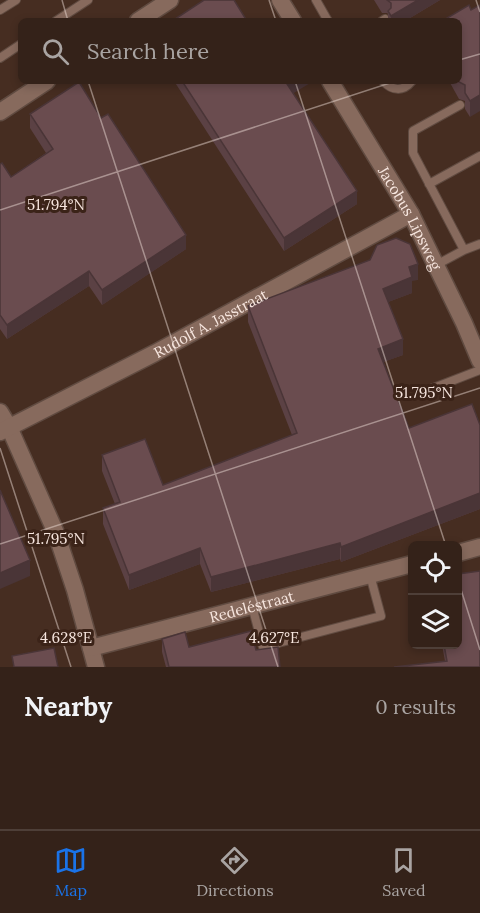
<!DOCTYPE html>
<html lang="en">
<head>
<meta charset="utf-8">
<style>
	:root { --surface:#342219; --page:#3f2f26; --text:#f1f3f6; --muted:#a9a4a2; --line:#4e3f38; --accent:#1a73e8 }
	body { margin:0; font-family:Lora,serif; background:var(--page); color:var(--text) }
	.controls { position:absolute; right:18px; bottom:18px; display:grid; overflow:hidden; border-radius:9px; box-shadow:0 3px 9px #0003 }
	.controls button { width:54px; height:54px; display:grid; place-items:center; padding:0; border:0; border-bottom:2px solid var(--line); background:var(--surface); color:var(--text); font:30px sans-serif }
	.list { margin:0; padding:0; list-style:none }
	h2 { display:flex; justify-content:space-between; align-items:center; height:78px; margin:0; padding:0 24px; font-size:26px }
	h2 small { font-size:20px; font-weight:400; color:var(--muted) }
	.icon { flex:none; width:33px; height:33px; fill:none; stroke:currentColor; stroke-width:2; stroke-linecap:round; stroke-linejoin:round }
	.map { position:relative; flex:none; width:480px; height:667px; overflow:hidden }
	.search { position:absolute; background:var(--surface); box-shadow:0 3px 9px #0003; left:18px; right:18px; top:18px; height:66px; display:flex; align-items:center; gap:15px; box-sizing:border-box; padding:0 21px; border-radius:9px; color:var(--muted); font-size:22px }
	.sheet { height:162px; background:var(--surface) }
	nav { display:flex; justify-content:space-around; align-items:center; box-sizing:border-box; height:84px; border-top:2px solid var(--line); background:var(--surface); font-size:16px; color:var(--muted) }
	nav a { display:grid; justify-items:center; gap:3px }
	nav .on { color:var(--accent) }
	.map>svg:first-child { display:block }
	.lines { fill:none; stroke-linecap:round; stroke-linejoin:round }
	.service-casing { stroke:#604b41; stroke-width:10 }
	.minor-casing { stroke:#604b41; stroke-width:19 }
	.service { stroke:#876a5d; stroke-width:8 }
	.minor { stroke:#876a5d; stroke-width:16 }
	.wall { fill:#5b4144 }
	.shaded-wall { fill:#4a3537 }
	.building { fill:#6a4c4f; stroke:#4a3537; stroke-width:1.5 }
	.ticks { fill:none; stroke:#f7e6df; stroke-width:1.5; stroke-opacity:0.45 }
	.labels { text-anchor:middle; dominant-baseline:central; stroke-width:6; stroke-linejoin:round; paint-order:stroke }
	.street-label { font-size:15px; fill:#f7e6df; stroke:#3b2318 }
	.ticks-label { font-size:15px; text-anchor:middle; fill:#f7e6df; stroke:#3b2318; stroke-width:6; stroke-linejoin:round; paint-order:stroke }
</style>
</head>
<body>
<div class="map">
<svg width="480" height="667" viewBox="0 0 480 667">
	<rect width="100%" height="100%" fill="#462d21"/>
	<g class="lines">
		<defs>
			<path id="service" d="M316,0L328,21
				M0,10L16,0
				M56,21L88,0
				M382,21L385,19
				M0,58L21,44
				M383,81C392,91 403,92 412,81
				M460,105L413,131V153L464,250
				M429,184L480,156
				M436,265L464,250L480,244
				M418,394L480,370
				M252,606L263,647L381,616L370,575"/>
			<g id="minor">
				<path d="M280,0L293,21"/>
				<path d="M138,21L170,0"/>
				<path id="s1" d="M330,81L411,214L464,323L480,361"/>
				<path d="M0,112L47,81"/>
				<path d="M0,412L9,427L56,533L75,590L96,667"/>
				<path id="s2" d="M0,432L155,353L411,214"/>
				<path d="M458,553L480,547"/>
				<path id="s3" d="M91,648L412,564"/>
			</g>
		</defs>
		<use href="#service" class="service-casing"/>
		<use href="#minor" class="minor-casing"/>
		<use href="#service" class="service"/>
		<use href="#minor" class="minor"/>
	</g>
	<path class="wall" d="M374,0H440L405,21H388V14L387,13H382Z
		M471,10L470,117L465,109V101L459,99L449,81H459Z
		M174,81H312L293,93L357,204L284,251Z
		M30,114L186,249L102,305L89,286L7,339L0,329V164L11,177L46,153L30,128Z
		M418,280L412,281V293L388,302L403,355L383,362L409,428L480,425V509L341,562L340,559L211,592L200,564L129,590L103,524V508L115,504L102,471V455L163,485L292,435L248,322V306Z
		M162,639L189,647L256,650L280,667H166L162,652Z
		M442,645H458L480,667L445,661Z"/>
	<path class="shaded-wall" d="M418,0H440L405,21H391V16Z
		M292,81H312V82L287,97V84Z
		M480,95V111L470,117V101Z
		M357,191V204L284,251V238Z
		M186,235V249L102,305V290Z
		M418,264V280L412,281V293L383,304V289L409,267Z
		M89,271V286L7,339V325Z
		M403,339V355L378,364V349Z
		M480,493V509L341,562V547Z
		M340,543V559L211,592V577Z
		M200,548V564L129,590V575Z
		M30,560V576L0,589V573Z"/>
	<path class="building" d="M204,0H234L247,21H172Z
		M387,0H418L391,16L388,11L391,8V3Z
		M469,5L471,10L480,5V95L470,101L465,93V85L459,82L458,81L459,21H442Z
		M182,81H292L287,84L357,191L284,238Z
		M79,82L101,118L108,114L186,235L102,290L89,271L7,325L0,315V164L2,163L11,177L53,149L30,114Z
		M396,238L410,244L418,264L409,267L412,277L383,289L403,339L378,349L409,428L472,404L480,425V493L341,547L340,543L211,577L200,548L129,575L103,508L120,502L102,455L145,439L163,485L297,433L248,306L370,260L377,245Z
		M0,490L30,560L0,573Z
		M480,571V667H394L447,661L444,645H458V574Z
		M251,631L256,650L278,647L280,667H169L162,639L185,632L189,647Z
		M54,648L58,667H14L12,656Z"/>
	<path class="ticks" d="M62,0L68,21M269,0L276,21M476,0L480,12M459,60L480,54M88,81L278,667M295,81L446,546M0,210L396,81M0,448L71,667M0,544L480,388M458,580L480,650"/>
	<g class="labels">
		<g class="street-label">
			<text stroke="none"><textPath href="#s1" startOffset="159">Jacobus Lipsweg</textPath></text>
			<text stroke="none"><textPath href="#s2" startOffset="237">Rudolf A. Jasstraat</textPath></text>
			<text stroke="none"><textPath href="#s3" startOffset="166">Redeléstraat</textPath></text>
		</g>
	</g>
	<g class="ticks-label">
		<text x="56" y="210">51.794°N</text>
		<text x="424" y="398">51.795°N</text>
		<text x="56" y="544">51.795°N</text>
		<text x="66" y="643">4.628°E</text>
		<text x="274" y="643">4.627°E</text>
	</g>
</svg>
<div class="controls">
<button><svg class="icon" aria-label="locate" viewBox="0 0 24 24"><circle cx="12" cy="12" r="6"/><path d="M12 2v4M12 18v4M2 12h4M18 12h4"/></svg></button>
<button><svg class="icon" aria-label="layers" viewBox="0 0 24 24"><path d="M12 4l9 5-9 5-9-5zM3 14l9 5 9-5"/></svg></button>
</div>
<div class="search"><svg class="icon" aria-label="search" viewBox="0 0 24 24"><circle cx="10" cy="10" r="6"/><path d="M15 15l6 6"/></svg>Search here</div>
</div>
<section class="sheet">
<h2>Nearby<small>0 results</small></h2>
<ul class="list">
</ul>
</section>
<nav>
<a class="on"><svg class="icon" aria-label="map" viewBox="0 0 24 24"><path d="M3 6l6-2 6 2 6-2v14l-6 2-6-2-6 2zM9 4v14M15 6v14"/></svg>Map</a>
<a><svg class="icon" aria-label="directions" viewBox="0 0 24 24"><path d="M12 3l9 9-9 9-9-9zM9 14v-3h6M13 9l2 2-2 2"/></svg>Directions</a>
<a><svg class="icon" aria-label="saved" viewBox="0 0 24 24"><path d="M7 4h10v16l-5-4-5 4z"/></svg>Saved</a>
</nav>
</body>
</html>
